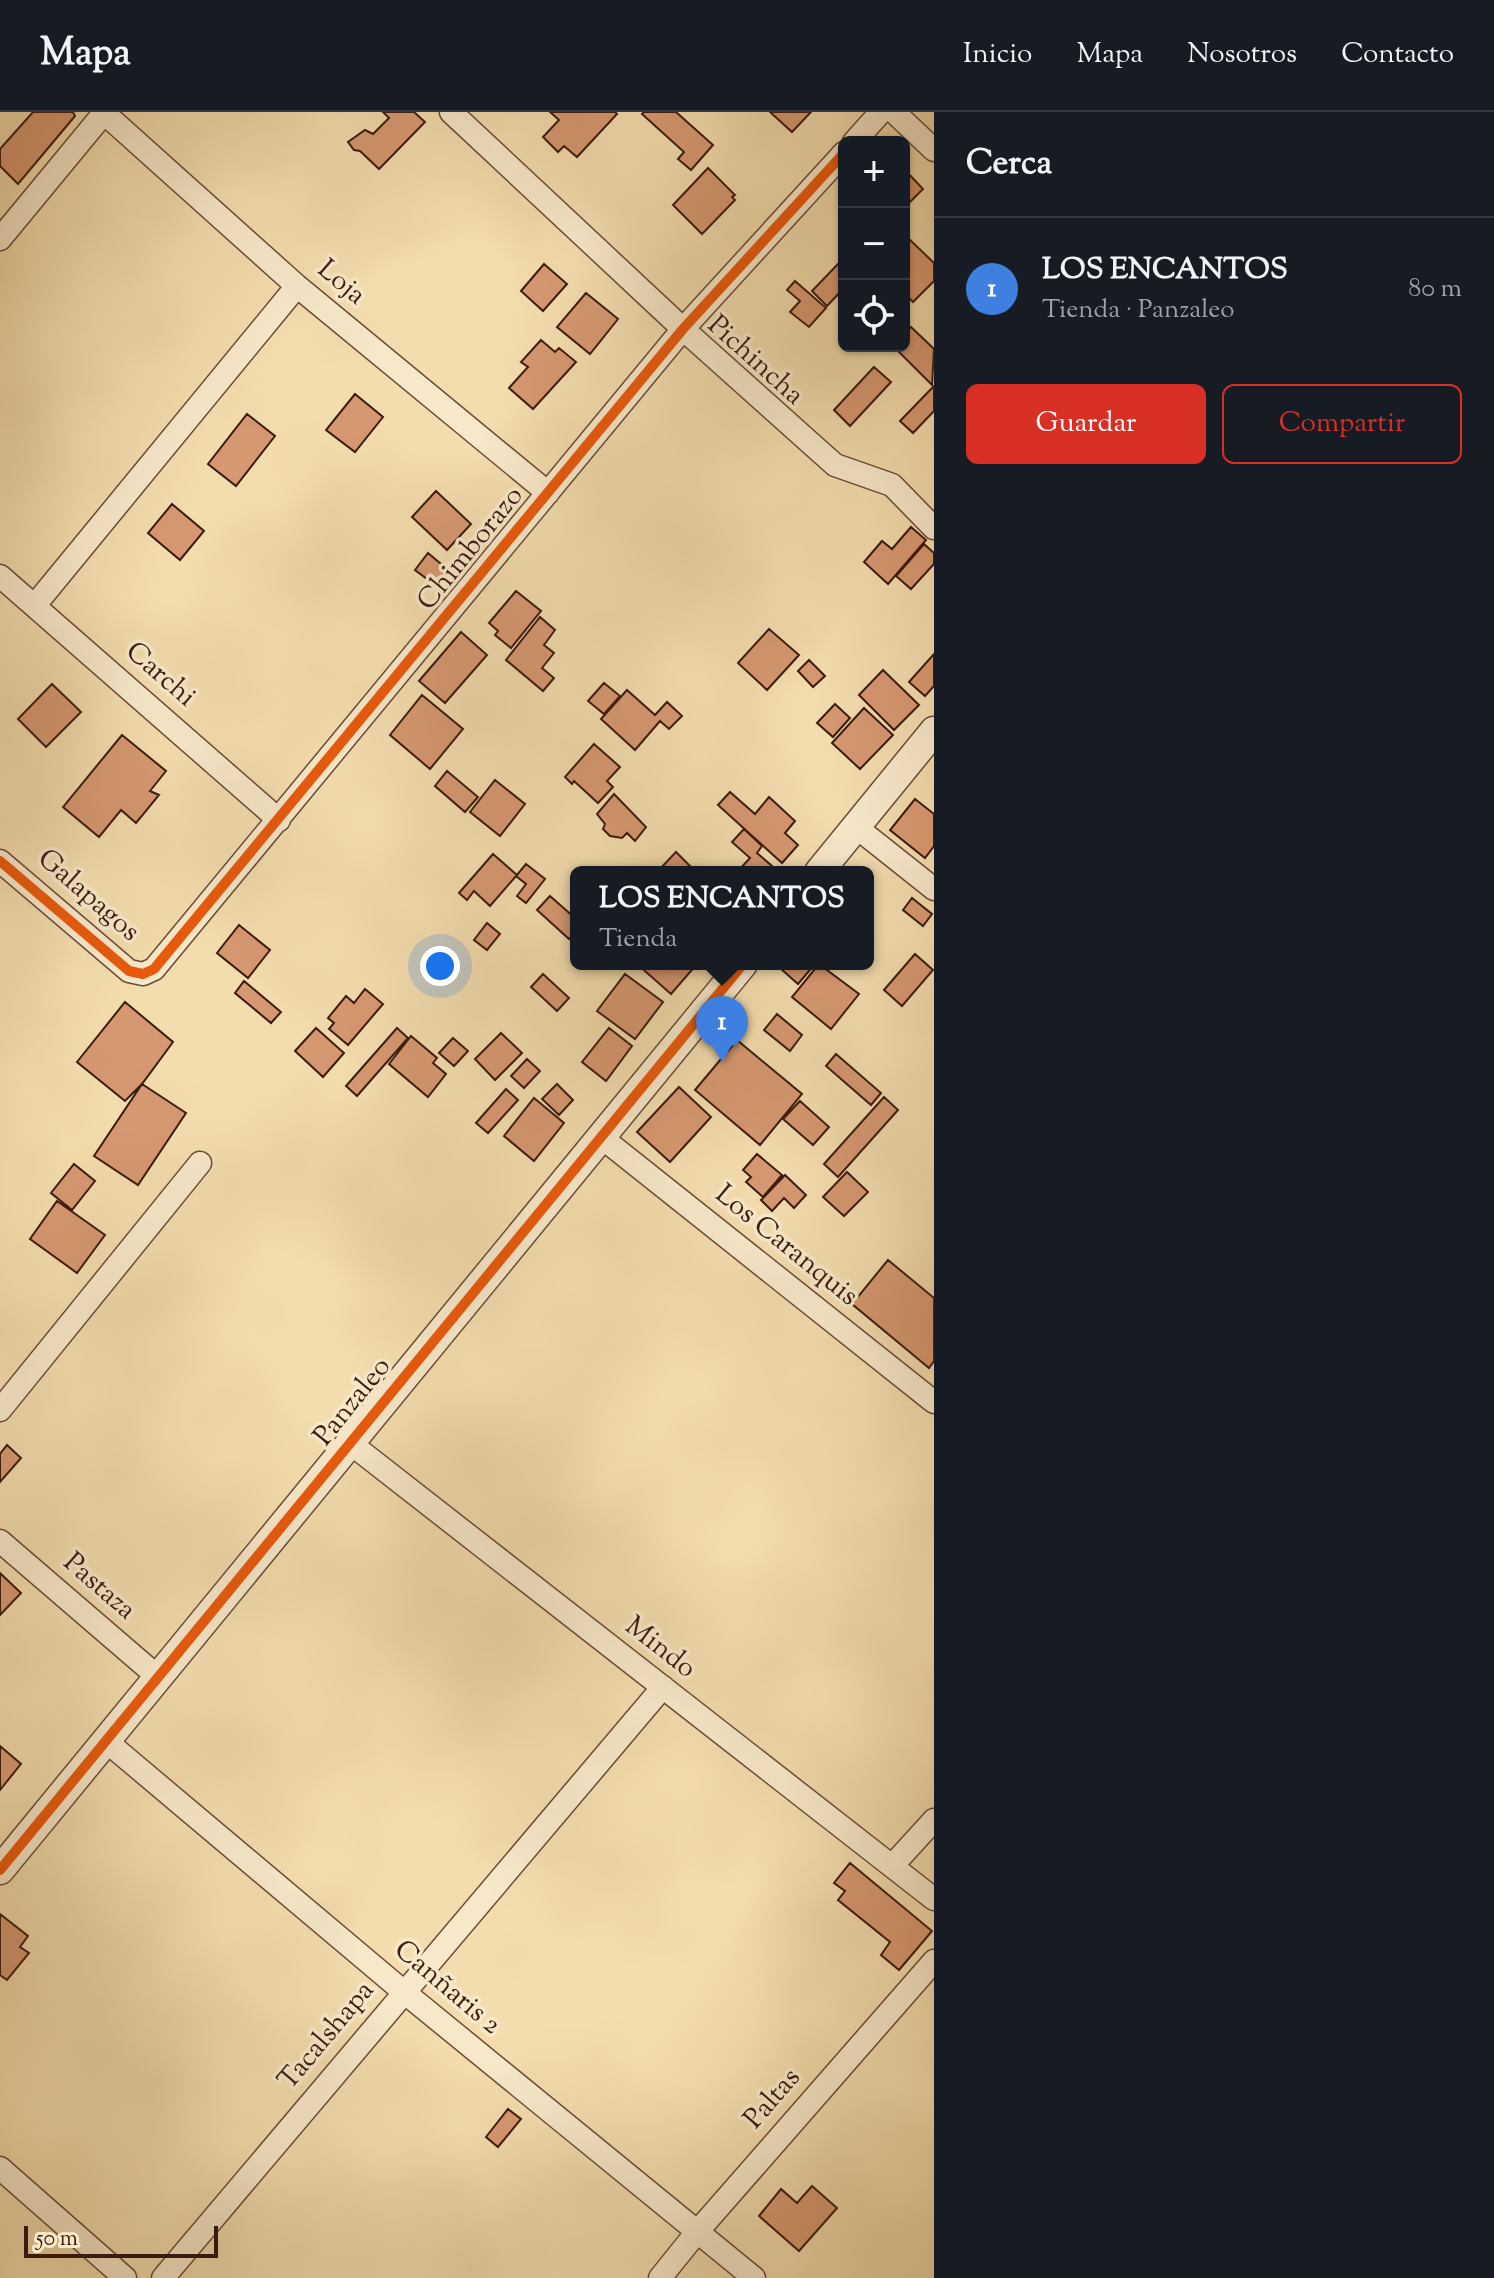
<!DOCTYPE html>
<html lang="es">
<head>
<meta charset="utf-8">
<style>
	:root { --surface:#171b24; --page:#20242c; --text:#f1f3f6; --muted:#9ea1a6; --line:#363941; --accent:#d93025 }
	body { margin:0; font-family:"Sorts Mill Goudy",serif; background:var(--page); color:var(--text) }
	.controls { position:absolute; right:24px; top:24px; display:grid; overflow:hidden; border-radius:12px; box-shadow:0 2px 6px #0004 }
	.controls button { width:72px; height:72px; display:grid; place-items:center; padding:0; border:0; border-bottom:2px solid var(--line); background:var(--surface); color:var(--text); font:40px sans-serif }
	.scale { position:absolute; left:24px; bottom:20px; width:194px; box-sizing:border-box; padding-left:8px; border:4px solid #3b1b0e; border-top:0; font-size:22px; line-height:28px; white-space:nowrap; color:#3b1b0e; -webkit-text-stroke:6px #f7e8ca; paint-order:stroke }
	.you { position:absolute; left:440px; top:854px; width:28px; height:28px; margin:-20px; border:6px solid #fff; border-radius:50%; background:#1a73e8; box-shadow:0 0 0 12px #1a73e833 }
	.badge { display:grid; place-items:center; width:52px; height:52px; border-radius:50%; background:var(--accent); color:#fff; font-size:26px; font-weight:700 }
	.pin { position:absolute; translate:-50% -66px; filter:drop-shadow(0 2px 4px #0008) }
	.pin::after { content:''; position:absolute; top:42px; width:28px; height:24px; background:inherit; clip-path:polygon(0 0,100% 0,50% 100%) }
	.popup { position:absolute; left:570px; top:754px; width:304px; height:104px; box-sizing:border-box; display:grid; place-content:center; border-radius:12px; background:var(--surface); filter:drop-shadow(0 2px 6px #0005); font-size:26px; white-space:nowrap; color:var(--muted) }
	.popup b { font-size:30px; color:var(--text) }
	.popup::after { content:''; position:absolute; left:50%; top:100%; margin-left:-16px; border:16px solid transparent; border-top-color:var(--surface) }
	.list { margin:0; padding:0; list-style:none }
	h2 { display:flex; justify-content:space-between; align-items:center; height:104px; margin:0; padding:0 32px; font-size:34px }
	h2 small { font-size:26px; font-weight:400; color:var(--muted) }
	.list li { display:grid; grid-template-columns:52px 1fr auto; gap:24px; align-items:center; box-sizing:border-box; height:144px; padding:0 32px; border-top:2px solid var(--line) }
	.list b { display:block; font-size:30px; white-space:nowrap }
	.list p { margin:0; font-size:26px; white-space:nowrap; color:var(--muted) }
	.list em { font-size:26px; font-style:normal; color:var(--muted) }
	.actions { display:flex; gap:16px; padding:24px 32px }
	.actions a { flex:1; padding:18px 0; border:2px solid var(--accent); border-radius:12px; text-align:center; font-size:28px; color:var(--accent) }
	.actions .main { background:var(--accent); color:#fff }
	.icon { flex:none; width:44px; height:44px; fill:none; stroke:currentColor; stroke-width:2; stroke-linecap:round; stroke-linejoin:round }
	.map { position:relative; flex:none; width:934px; height:2166px; overflow:hidden }
	header { display:flex; align-items:center; gap:48px; box-sizing:border-box; height:112px; padding:0 40px; background:var(--surface); border-bottom:2px solid var(--line) }
	header strong { font-size:38px }
	nav { display:flex; gap:44px; margin-inline-start:auto; font-size:28px }
	main { display:flex }
	aside { flex:1; background:var(--surface) }
	.map>svg:first-child { display:block }
	.building { fill:#d69870; stroke:#3b1b0e; stroke-width:2 }
	.lines { fill:none; stroke-linecap:round; stroke-linejoin:round }
	.minor-casing { stroke:#694b36; stroke-width:25 }
	.tertiary-casing { stroke:#694b36; stroke-width:31 }
	.minor { stroke:#f7e8ca; stroke-width:22 }
	.tertiary { stroke:#f7e8ca; stroke-width:28 }
	.cycleway-casing { stroke:#f7e8ca; stroke-width:15 }
	.cycleway { stroke:#e8590c; stroke-width:10 }
	.labels { text-anchor:middle; dominant-baseline:central; stroke-width:7; stroke-linejoin:round; paint-order:stroke }
	.street-label { font-size:28px; fill:#3b1b0e; stroke:#f7e8ca }
</style>
</head>
<body>
<header>
<strong>Mapa</strong>
<nav><a>Inicio</a><a>Mapa</a><a>Nosotros</a><a>Contacto</a></nav>
</header>
<main>
<div class="map">
<svg width="934" height="2166" viewBox="0 0 934 2166">
	<rect width="100%" height="100%" fill="#f3dcae"/>
	<filter id="stains"><feTurbulence type="fractalNoise" baseFrequency=".0025" numOctaves="4"/><feColorMatrix values="0 0 0 0 .2 0 0 0 0 .09 0 0 0 0 .02 0 0 0 .5 -.17"/></filter>
	<radialGradient id="worn" r=".72"><stop offset=".6" stop-color="#630" stop-opacity="0"/><stop offset="1" stop-color="#630" stop-opacity=".3"/></radialGradient>
	<path class="building" d="M33,0H73L75,4L18,72L0,54V37Z
		M383,0H414L425,10L379,57L360,39L354,38L348,30L365,18L373,22L389,6Z
		M550,0H615L617,2L577,45L564,34L558,40L543,25L559,8Z
		M644,0H676L713,33L691,58L678,47L684,40L642,2Z
		M770,0H811L792,20Z
		M708,56L735,83L732,85L735,88L702,122L673,93Z
		M904,57L923,77L904,96Z
		M907,125L934,151V169L913,190L904,181V128Z
		M544,152L567,172L543,199L521,179Z
		M838,152L844,158V176L827,194L812,179Z
		M795,169L826,196L809,215L790,200L800,189L787,178Z
		M586,181L618,207L590,242L557,215Z
		M911,215L934,237L932,273L893,234H904V222Z
		M541,228L555,240L559,236L576,250L533,297L509,276L528,255L521,250Z
		M874,255L891,270L850,314L834,298Z
		M934,274V299L913,321L900,309Z
		M355,282L383,305L355,340L326,318Z
		M247,302L275,324L236,374L208,352Z
		M436,379L471,412L447,438L412,405Z
		M172,392L204,419L180,448L148,421Z
		M911,415L926,428L888,472L864,450L882,429L892,437Z
		M924,432L934,441V452L911,477L896,464Z
		M428,441L447,457L435,473L415,458Z
		M516,479L541,499L511,536L495,523L498,519L489,511Z
		M540,505L555,518L544,533L554,541L542,556L554,566L543,579L506,548Z
		M769,517L799,543L767,578L738,551Z
		M461,520L487,543L445,591L419,569Z
		M934,542V574L925,584L909,570Z
		M809,548L825,564L813,575L798,559Z
		M883,558L919,593L894,618L859,583Z
		M604,571L620,584L604,602L588,589Z
		M52,572L81,600L46,635L18,607Z
		M627,578L655,603L667,590L682,604L669,617L660,609L635,638L601,607Z
		M422,583L463,617L430,657L390,623Z
		M835,592L850,606L833,625L817,611Z
		M864,596L893,623L860,657L832,631Z
		M122,623L166,659L150,679L159,683L136,711L121,698L99,725L63,695Z
		M594,632L620,655L607,669L613,675L598,691L574,669L572,672L565,665Z
		M447,659L478,685L465,700L435,674Z
		M495,668L525,692L500,724L470,700Z
		M730,680L755,702L769,685L795,709L785,721L798,733L782,751L718,693Z
		M614,682L646,715L635,729L627,721L622,726L610,724L603,717L605,712L597,702Z
		M915,687L934,702V734L925,746L890,718Z
		M744,717L762,734L757,741L779,760H737L750,746L732,730Z
		M676,740L696,760H657Z
		M493,742L517,763L490,794L474,779L467,788L459,781Z
		M526,752L545,767L526,791L517,784L526,772L516,764Z
		M550,784L576,807V820L569,827L537,798Z
		M912,786L932,802L923,814L903,798Z
		M487,811L500,822L487,838L474,828Z
		M239,813L270,838L248,866L217,841Z
		M915,842L933,858L902,894L884,878Z
		M637,852H697L671,882Z
		M785,852H815L798,872L781,857Z
		M819,852L859,882L831,917L792,885Z
		M543,862L569,886L557,899L531,875Z
		M625,862L663,890L635,927L597,899Z
		M244,869L281,900L271,911L235,881Z
		M365,877L383,892L348,933L329,917L334,911L328,906L346,884L354,891Z
		M125,890L173,930L142,972L125,989L77,950Z
		M777,902L802,923L790,939L764,918Z
		M316,916L344,941L323,965L295,939Z
		M397,916L408,926L357,984L346,974Z
		M609,916L632,934L606,969L582,950Z
		M501,921L522,941L495,968L475,947Z
		M411,924L437,946L433,951L446,962L428,985L389,952Z
		M453,926L468,939L454,954L439,941Z
		M737,928L802,982L760,1033L695,978Z
		M836,942L881,981L871,993L826,954Z
		M527,947L540,959L524,976L511,964Z
		M142,972L186,1001L138,1073L94,1044Z
		M557,972L573,988L559,1003L542,987Z
		M679,975L711,1005L670,1050L637,1020Z
		M506,977L518,988L488,1021L476,1011Z
		M884,985L898,998L838,1065L824,1052Z
		M534,986L564,1011L534,1049L504,1024Z
		M800,989L829,1015L813,1033L783,1007Z
		M757,1042L782,1063L763,1085L746,1070L751,1065L743,1058Z
		M74,1052L95,1069L72,1098L51,1081Z
		M847,1060L868,1080L844,1104L823,1085Z
		M785,1063L806,1083L794,1096L784,1086L772,1099L761,1088Z
		M57,1089L105,1123L77,1161L30,1127Z
		M888,1148L934,1186V1249L929,1256L852,1192Z
		M7,1333L21,1346L0,1370V1342Z
		M0,1461L21,1481L0,1503Z
		M0,1634L21,1652L0,1678Z
		M850,1751L932,1819L899,1858L881,1843L890,1830L838,1788L845,1779L834,1771Z
		M0,1802L28,1824L20,1835L29,1841L7,1868L0,1863Z
		M508,1997L521,2007L498,2035L486,2025Z
		M812,2074L837,2096L799,2139L759,2104L781,2077L797,2091Z"/>
	<g class="lines">
		<defs>
			<path id="minor" d="M103,0L297,174L548,381
				M451,0L683,217L835,353L892,373L934,416
				M894,0L934,38
				M854,30L881,0
				M0,127L104,1
				M0,464L279,708
				M35,493L297,174
				M856,715L934,777
				M0,749L129,859L143,862L154,857L683,217L844,41
				M601,1025L934,1290
				M0,1298L200,1051
				M350,1331L934,1787
				M0,1429L158,1565
				M106,1629L404,1880L754,2166
				M892,1754L934,1708
				M0,2056L125,2166
				M163,2166L663,1575
				M660,2166L697,2120L934,1849"/>
			<path id="tertiary" d="M819,760L934,619
				M0,1758L743,852"/>
		</defs>
		<use href="#minor" class="minor-casing"/>
		<use href="#tertiary" class="tertiary-casing"/>
		<use href="#minor" class="minor"/>
		<use href="#tertiary" class="tertiary"/>
		<defs>
			<path id="cycleway" d="M0,749L129,859L143,862L154,857L683,217L844,41
				M0,1758L743,852"/>
		</defs>
		<use href="#cycleway" class="cycleway-casing"/>
		<use href="#cycleway" class="cycleway"/>
	</g>
	<g class="labels">
		<g class="street-label">
			<text transform="translate(341 171) rotate(40)">Loja</text>
			<text transform="translate(755 249) rotate(42)">Pichincha</text>
			<text transform="translate(471 437) rotate(-51)">Chimborazo</text>
			<text transform="translate(160 563) rotate(41)">Carchi</text>
			<text transform="translate(88 784) rotate(41)">Galapagos</text>
			<text transform="translate(786 1134) rotate(39)">Los Caranquis</text>
			<text transform="translate(353 1290) rotate(-51)">Panzaleo</text>
			<text transform="translate(99 1475) rotate(41)">Pastaza</text>
			<text transform="translate(660 1536) rotate(38)">Mindo</text>
			<text transform="translate(447 1876) rotate(40)">Canñaris 2</text>
			<text transform="translate(327 1924) rotate(-50)">Tacalshapa</text>
			<text transform="translate(773 1987) rotate(-49)">Paltas</text>
		</g>
	</g>
	<rect width="100%" height="100%" filter="url(#stains)"/>
	<rect width="100%" height="100%" fill="url(#worn)"/>
</svg>
<div class="controls">
<button>+</button>
<button>−</button>
<button><svg class="icon" aria-label="locate" viewBox="0 0 24 24"><circle cx="12" cy="12" r="6"/><path d="M12 2v4M12 18v4M2 12h4M18 12h4"/></svg></button>
</div>
<div class="scale">50 m</div>
<div class="you"></div>
<div class="pin badge" style="left:722px;top:950px;background:#3f7fe0">1</div>
<div class="popup"><b>LOS ENCANTOS</b>Tienda</div>
</div>
<aside>
<h2>Cerca<small></small></h2>
<ul class="list">
<li><span class="badge" style="background:#3f7fe0">1</span><div><b>LOS ENCANTOS</b><p>Tienda · Panzaleo</p></div><em>80 m</em></li>
</ul>
<div class="actions"><a class="main">Guardar</a><a>Compartir</a></div>
</aside>
</main>
</body>
</html>
